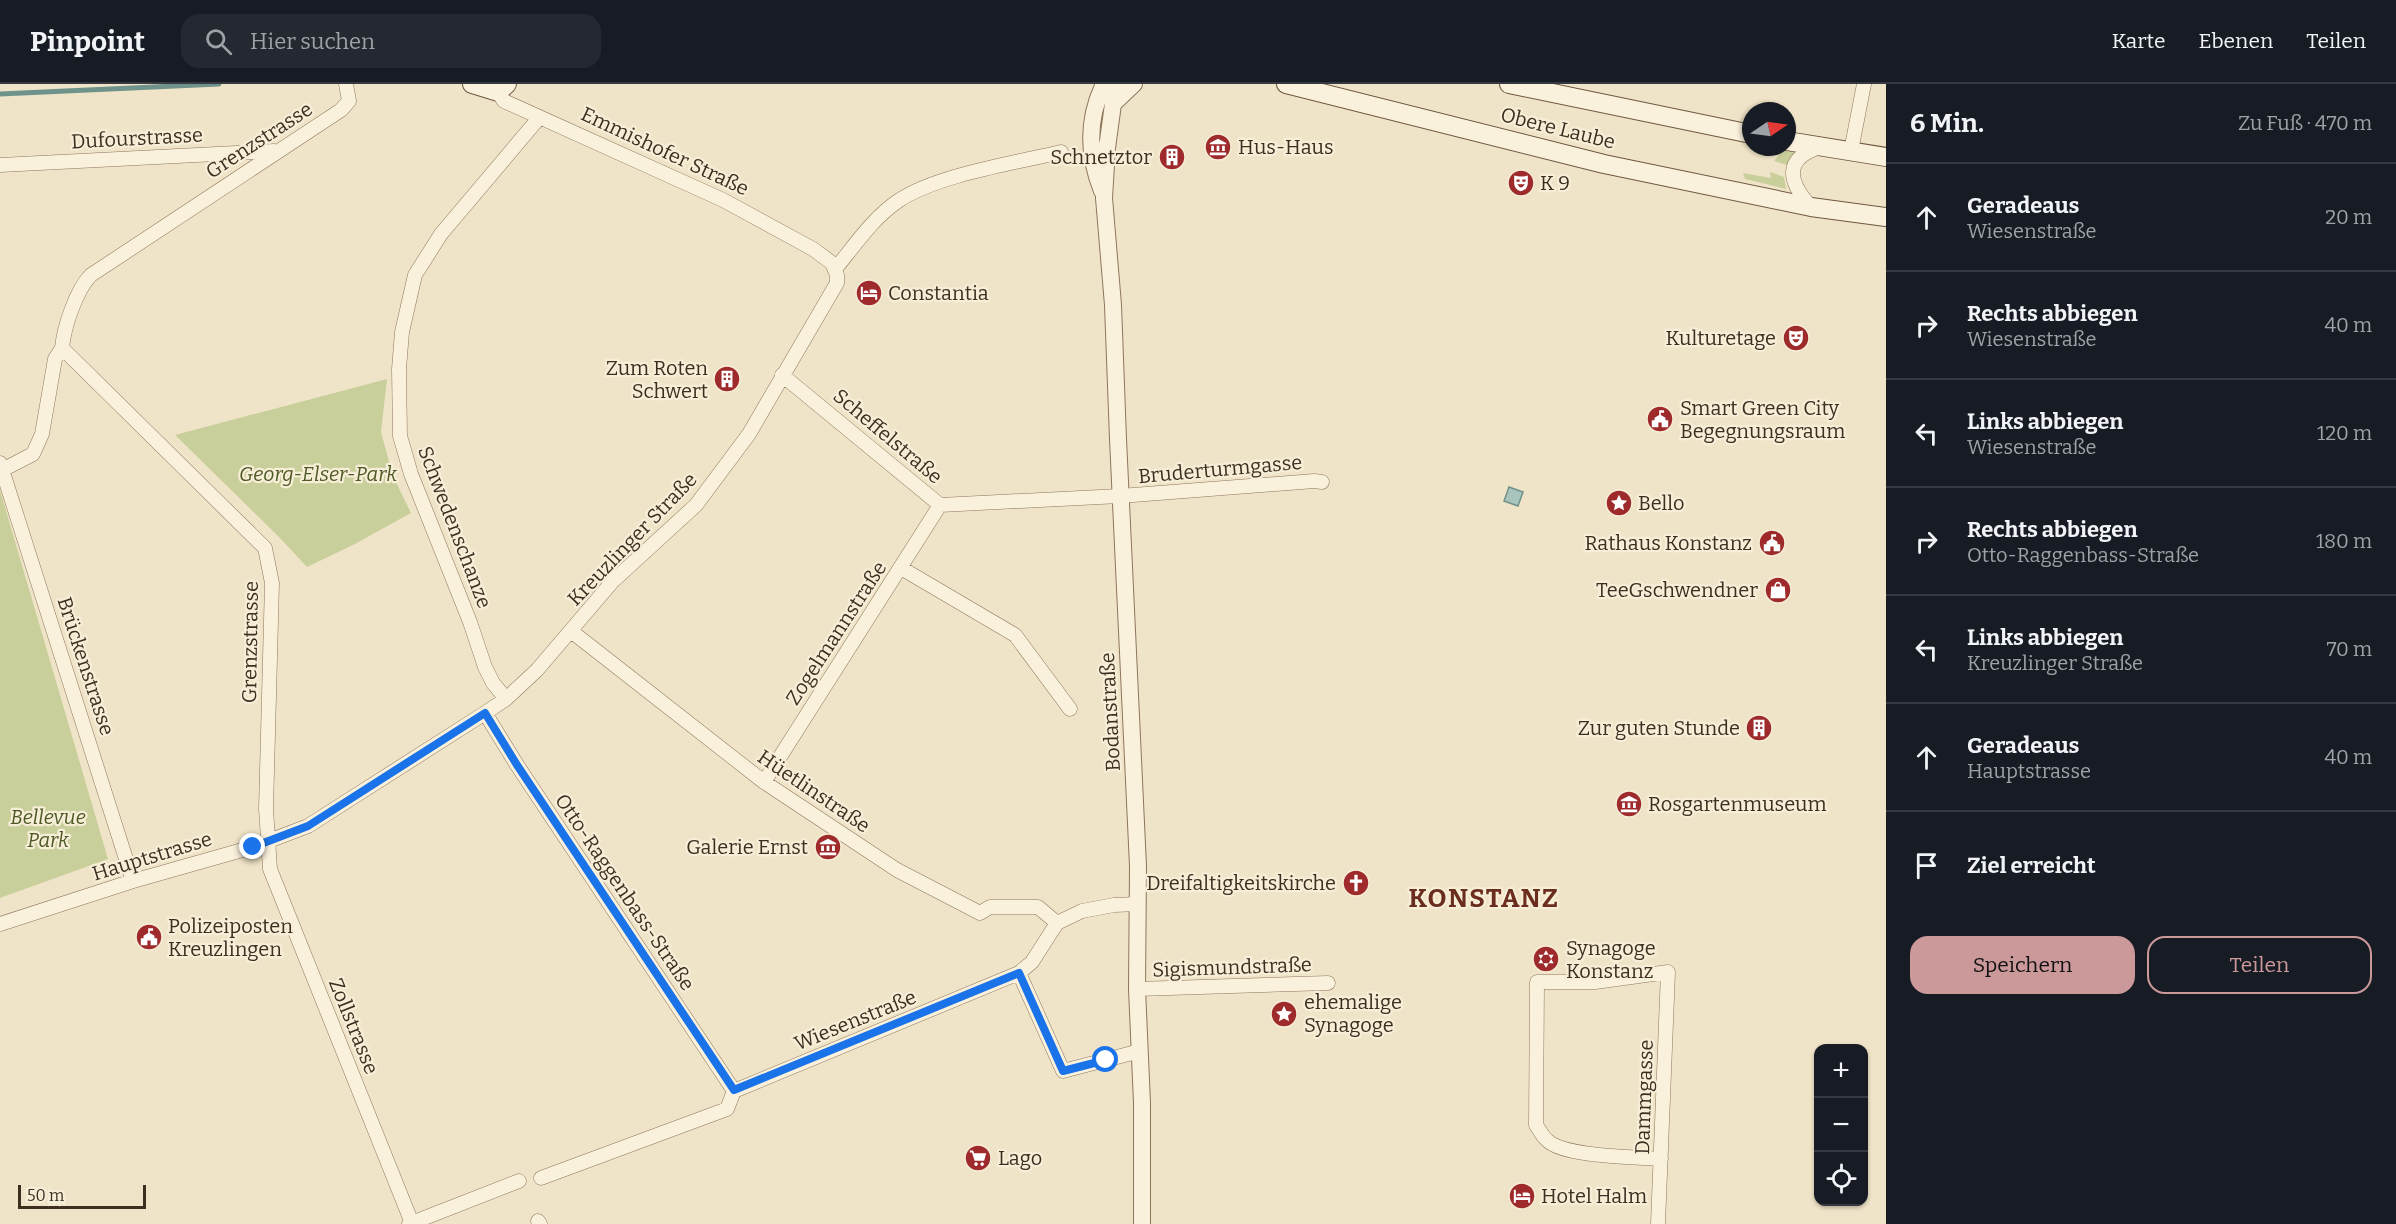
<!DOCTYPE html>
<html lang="de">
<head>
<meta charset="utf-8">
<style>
	:root { --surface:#171b24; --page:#242831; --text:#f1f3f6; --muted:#9ea1a6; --line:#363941; --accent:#cc999b }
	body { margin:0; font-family:Bitter,serif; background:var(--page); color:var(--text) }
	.controls { position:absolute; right:18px; bottom:18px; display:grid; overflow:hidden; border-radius:12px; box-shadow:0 2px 4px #0004 }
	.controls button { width:54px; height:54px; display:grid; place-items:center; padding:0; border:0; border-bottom:2px solid var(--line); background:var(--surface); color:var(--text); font:30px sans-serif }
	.compass { position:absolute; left:1742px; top:18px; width:54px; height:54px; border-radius:50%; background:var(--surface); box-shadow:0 2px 4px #0004; rotate:77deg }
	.scale { position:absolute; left:18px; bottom:15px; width:128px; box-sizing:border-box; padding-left:6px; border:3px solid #3d2e20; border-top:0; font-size:16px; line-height:21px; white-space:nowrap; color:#3d2e20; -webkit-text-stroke:4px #f7eed8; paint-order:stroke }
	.stop { position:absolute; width:18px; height:18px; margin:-14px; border:4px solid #1a73e8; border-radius:50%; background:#fff }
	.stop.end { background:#1a73e8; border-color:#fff; box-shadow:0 2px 6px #0008 }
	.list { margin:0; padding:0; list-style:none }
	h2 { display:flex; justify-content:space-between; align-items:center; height:78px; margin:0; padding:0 24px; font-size:26px }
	h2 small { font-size:20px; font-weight:400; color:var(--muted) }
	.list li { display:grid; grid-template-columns:39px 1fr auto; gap:18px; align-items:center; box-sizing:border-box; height:108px; padding:0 24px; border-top:2px solid var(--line) }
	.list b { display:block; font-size:22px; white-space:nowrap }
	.list p { margin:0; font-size:20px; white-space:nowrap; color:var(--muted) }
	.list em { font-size:20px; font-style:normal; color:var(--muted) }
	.actions { display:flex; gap:12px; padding:18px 24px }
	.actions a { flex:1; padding:14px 0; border:2px solid var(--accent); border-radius:18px; text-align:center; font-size:21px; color:var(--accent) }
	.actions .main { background:var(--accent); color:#111 }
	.icon { flex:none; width:33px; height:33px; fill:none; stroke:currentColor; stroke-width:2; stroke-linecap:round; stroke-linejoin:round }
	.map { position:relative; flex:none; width:1886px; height:1140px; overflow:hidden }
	header { display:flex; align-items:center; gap:36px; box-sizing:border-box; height:84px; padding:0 30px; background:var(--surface); border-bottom:2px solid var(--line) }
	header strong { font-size:28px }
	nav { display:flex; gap:33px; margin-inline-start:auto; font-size:21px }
	.search { width:420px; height:54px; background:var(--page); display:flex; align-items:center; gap:15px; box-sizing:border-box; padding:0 21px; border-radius:18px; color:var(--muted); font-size:22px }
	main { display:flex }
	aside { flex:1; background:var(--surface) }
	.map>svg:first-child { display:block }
	.green { fill:#c9cf9b }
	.water { fill:#a9c4bc; stroke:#6f938a; stroke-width:1.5 }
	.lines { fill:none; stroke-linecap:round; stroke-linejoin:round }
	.stream { stroke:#6f938a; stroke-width:5 }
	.minor-casing { stroke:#8d765c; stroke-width:15 }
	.tertiary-casing { stroke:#8d765c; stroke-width:18 }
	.secondary-casing { stroke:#6f573f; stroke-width:20 }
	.minor { stroke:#faf1dc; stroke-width:14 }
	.tertiary { stroke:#faf1dc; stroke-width:16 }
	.secondary { stroke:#faf1dc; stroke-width:18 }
	.route { stroke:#1a73e8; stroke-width:8 }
	.labels { text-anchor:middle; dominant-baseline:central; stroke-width:4.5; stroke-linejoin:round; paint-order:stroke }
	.street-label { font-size:20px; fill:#3d2e20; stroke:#f7eed8 }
	.poi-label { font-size:20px; fill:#3d2e20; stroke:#f7eed8; text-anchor:start }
	.park-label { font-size:20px; font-style:italic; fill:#4d5a26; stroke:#f7eed8 }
	.district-label { font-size:26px; font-weight:bold; letter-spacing:1.5px; fill:#6b2e1e; stroke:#f7eed8 }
</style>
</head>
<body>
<header>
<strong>Pinpoint</strong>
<div class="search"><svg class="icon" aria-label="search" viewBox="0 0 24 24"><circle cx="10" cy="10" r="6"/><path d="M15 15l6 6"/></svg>Hier suchen</div>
<nav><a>Karte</a><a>Ebenen</a><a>Teilen</a></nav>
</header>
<main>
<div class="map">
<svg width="1886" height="1140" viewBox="0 0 1886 1140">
	<rect width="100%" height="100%" fill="#f0e4c8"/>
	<path class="green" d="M1784,64L1796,67L1787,81L1774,77Z
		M1770,88L1784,93L1786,105L1745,95L1743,89L1771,94Z
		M387,295L381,348L393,392L411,429L353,461L307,483L278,452L175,351Z
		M0,406L108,775L0,814Z"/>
	<path class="water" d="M1509,403L1523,408L1518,422L1504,417Z"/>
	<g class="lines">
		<path class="stream" d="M0,10L219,0"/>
		<defs>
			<path id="minor" d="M346,0L349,17L341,26L91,191C76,206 64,243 62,264L265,464L272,499L266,725L270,785L412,1139
				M1851,67L1864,0
				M0,81L274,67
				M1811,123C1789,99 1782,75 1820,63
				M836,184C855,161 873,134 898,117C936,91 1015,79 1061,68
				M782,291L940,421L1120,412L1314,397L1322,398
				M0,379L133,797
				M2,386L33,370L42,350L55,275L62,264
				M901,484L1015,551L1070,625
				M571,547L764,698L897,786L980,829L990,823H1038L1057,839
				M506,615L493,599L485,583L470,538L411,390L400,352L399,285L402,248L415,191L441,150L539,34
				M485,629L517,681L734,1007
				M764,698L940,421
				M0,840L133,797L253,763L308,742L485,629L506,615L537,586L613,497L696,421L749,350L837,199V191L832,179L813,165L723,116L504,17L498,8
				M1019,889L1063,987L1140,967
				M1137,905L1328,899
				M541,1094L727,1025L734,1007L1019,889L1032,878L1057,839L1082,827L1114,821L1138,820
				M538,1137L540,1140
				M409,1140L519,1097
				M1658,1140L1668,888L1595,898H1537L1536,1041C1539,1045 1542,1052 1547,1056C1563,1073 1636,1073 1661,1075"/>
			<path id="tertiary" d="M1119,0L1113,20L1107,64L1104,114L1113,221L1118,355L1138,782L1137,905L1142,1019V1140
				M1114,19L1134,0
				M1102,107C1088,72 1087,35 1104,0"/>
			<path id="secondary" d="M472,0L498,8L507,0
				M1286,0L1604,80L1811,123L1886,133
				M1509,0L1751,50
				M1787,57L1886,73"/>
		</defs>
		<use href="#minor" class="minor-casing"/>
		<use href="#tertiary" class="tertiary-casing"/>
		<use href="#secondary" class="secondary-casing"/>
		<use href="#minor" class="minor"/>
		<use href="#tertiary" class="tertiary"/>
		<use href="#secondary" class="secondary"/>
	</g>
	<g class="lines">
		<path class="route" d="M253,763L308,742L485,629L517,681L734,1006L1019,889L1063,987L1106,976"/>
	</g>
	<defs>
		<symbol id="museum-disc" viewBox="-11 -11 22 22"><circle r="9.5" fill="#9e2a2b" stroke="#f7eed8"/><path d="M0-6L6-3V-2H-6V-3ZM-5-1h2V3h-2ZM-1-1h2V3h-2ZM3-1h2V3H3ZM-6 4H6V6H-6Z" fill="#fff"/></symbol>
		<symbol id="building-disc" viewBox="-11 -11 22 22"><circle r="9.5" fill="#9e2a2b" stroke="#f7eed8"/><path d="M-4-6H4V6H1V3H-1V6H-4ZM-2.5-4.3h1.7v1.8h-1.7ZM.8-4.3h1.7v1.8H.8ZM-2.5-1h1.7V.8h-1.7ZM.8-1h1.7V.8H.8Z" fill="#fff"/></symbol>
		<symbol id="theatre-disc" viewBox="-11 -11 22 22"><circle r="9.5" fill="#9e2a2b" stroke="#f7eed8"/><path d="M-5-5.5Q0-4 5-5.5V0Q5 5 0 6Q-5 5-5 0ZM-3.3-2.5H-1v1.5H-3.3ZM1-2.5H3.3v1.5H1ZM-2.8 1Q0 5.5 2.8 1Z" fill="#fff"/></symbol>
		<symbol id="hotel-disc" viewBox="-11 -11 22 22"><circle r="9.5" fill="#9e2a2b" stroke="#f7eed8"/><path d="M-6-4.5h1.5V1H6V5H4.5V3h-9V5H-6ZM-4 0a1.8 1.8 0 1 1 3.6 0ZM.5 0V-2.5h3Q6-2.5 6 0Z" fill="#fff"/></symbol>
		<symbol id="civic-disc" viewBox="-11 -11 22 22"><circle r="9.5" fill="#9e2a2b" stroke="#f7eed8"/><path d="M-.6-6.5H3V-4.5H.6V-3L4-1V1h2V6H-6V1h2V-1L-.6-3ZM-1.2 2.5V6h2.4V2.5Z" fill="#fff"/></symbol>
		<symbol id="sight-disc" viewBox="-11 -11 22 22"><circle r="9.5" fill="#9e2a2b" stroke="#f7eed8"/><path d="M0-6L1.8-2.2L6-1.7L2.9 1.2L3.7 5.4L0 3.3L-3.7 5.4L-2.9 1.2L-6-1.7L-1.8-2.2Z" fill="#fff"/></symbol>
		<symbol id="shop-disc" viewBox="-11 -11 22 22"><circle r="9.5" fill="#9e2a2b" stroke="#f7eed8"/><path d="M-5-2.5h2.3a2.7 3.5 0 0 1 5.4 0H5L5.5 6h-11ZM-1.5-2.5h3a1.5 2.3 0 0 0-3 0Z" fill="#fff"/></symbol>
		<symbol id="church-disc" viewBox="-11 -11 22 22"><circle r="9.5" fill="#9e2a2b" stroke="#f7eed8"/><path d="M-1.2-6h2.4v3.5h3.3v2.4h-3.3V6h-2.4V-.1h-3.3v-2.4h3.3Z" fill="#fff"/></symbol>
		<symbol id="synagogue-disc" viewBox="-11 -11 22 22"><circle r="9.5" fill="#9e2a2b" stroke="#f7eed8"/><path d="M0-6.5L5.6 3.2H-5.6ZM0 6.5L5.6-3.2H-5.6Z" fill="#fff"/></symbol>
		<symbol id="supermarket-disc" viewBox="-11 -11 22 22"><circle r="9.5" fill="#9e2a2b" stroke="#f7eed8"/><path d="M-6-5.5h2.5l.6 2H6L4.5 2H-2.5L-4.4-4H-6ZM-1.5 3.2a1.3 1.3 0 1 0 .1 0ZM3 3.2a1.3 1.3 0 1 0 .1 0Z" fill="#fff"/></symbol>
	</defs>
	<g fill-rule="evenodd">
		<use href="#museum-disc" x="1203" y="48" width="30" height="30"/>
		<use href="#building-disc" x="1157" y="58" width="30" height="30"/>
		<use href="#theatre-disc" x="1506" y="84" width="30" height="30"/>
		<use href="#hotel-disc" x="854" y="194" width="30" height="30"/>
		<use href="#theatre-disc" x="1781" y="239" width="30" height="30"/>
		<use href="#building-disc" x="712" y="280" width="30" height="30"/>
		<use href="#civic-disc" x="1645" y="320" width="30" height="30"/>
		<use href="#sight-disc" x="1604" y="404" width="30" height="30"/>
		<use href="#civic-disc" x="1757" y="444" width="30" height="30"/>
		<use href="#shop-disc" x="1763" y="491" width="30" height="30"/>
		<use href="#building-disc" x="1744" y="629" width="30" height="30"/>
		<use href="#museum-disc" x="1614" y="705" width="30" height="30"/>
		<use href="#museum-disc" x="813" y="748" width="30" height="30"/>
		<use href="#church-disc" x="1341" y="784" width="30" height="30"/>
		<use href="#civic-disc" x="134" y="838" width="30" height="30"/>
		<use href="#synagogue-disc" x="1531" y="860" width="30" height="30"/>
		<use href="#sight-disc" x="1269" y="915" width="30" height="30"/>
		<use href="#supermarket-disc" x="963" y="1059" width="30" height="30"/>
		<use href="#hotel-disc" x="1507" y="1097" width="30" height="30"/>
	</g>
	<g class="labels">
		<g class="street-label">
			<text transform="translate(1558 44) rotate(14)">Obere Laube</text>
			<text transform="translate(137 54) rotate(-3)">Dufourstrasse</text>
			<text transform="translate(259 56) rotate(-33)">Grenzstrasse</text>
			<text transform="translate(665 67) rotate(25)">Emmishofer Straße</text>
			<text transform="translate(888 352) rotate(40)">Scheffelstraße</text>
			<text transform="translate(1220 385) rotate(-5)">Bruderturmgasse</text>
			<text transform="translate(455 443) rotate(69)">Schwedenschanze</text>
			<text transform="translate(632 455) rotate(-46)">Kreuzlinger Straße</text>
			<text transform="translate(836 549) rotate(-57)">Zogelmannstraße</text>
			<text transform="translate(250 558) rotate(-89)">Grenzstrasse</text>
			<text transform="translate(86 582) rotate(72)">Brückenstrasse</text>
			<text transform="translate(1110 628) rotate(-93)">Bodanstraße</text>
			<text transform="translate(814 707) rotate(34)">Hüetlinstraße</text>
			<text transform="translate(152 772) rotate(-17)">Hauptstrasse</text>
			<text transform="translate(625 808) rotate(56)">Otto-Raggenbass-Straße</text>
			<text transform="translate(1232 883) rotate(-2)">Sigismundstraße</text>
			<text transform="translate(855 936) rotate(-22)">Wiesenstraße</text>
			<text transform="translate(354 942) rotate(68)">Zollstrasse</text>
			<text transform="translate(1644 1013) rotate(-88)">Dammgasse</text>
		</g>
		<g class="poi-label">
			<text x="1238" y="63">Hus-Haus</text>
			<text x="1152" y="73" text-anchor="end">Schnetztor</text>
			<text x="1540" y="99">K 9</text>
			<text x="888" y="209">Constantia</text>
			<text x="1776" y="254" text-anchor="end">Kulturetage</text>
			<text x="708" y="284" text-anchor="end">Zum Roten<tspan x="708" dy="23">Schwert</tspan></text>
			<text x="1680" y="324">Smart Green City<tspan x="1680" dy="23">Begegnungsraum</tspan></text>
			<text x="1638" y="419">Bello</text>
			<text x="1752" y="459" text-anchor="end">Rathaus Konstanz</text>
			<text x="1758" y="506" text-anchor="end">TeeGschwendner</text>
			<text x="1740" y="644" text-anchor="end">Zur guten Stunde</text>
			<text x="1648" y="720">Rosgartenmuseum</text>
			<text x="808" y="763" text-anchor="end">Galerie Ernst</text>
			<text x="1336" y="799" text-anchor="end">Dreifaltigkeitskirche</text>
			<text x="168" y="842">Polizeiposten<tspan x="168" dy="23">Kreuzlingen</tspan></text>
			<text x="1566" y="864">Synagoge<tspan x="1566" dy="23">Konstanz</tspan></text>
			<text x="1304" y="918">ehemalige<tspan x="1304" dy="23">Synagoge</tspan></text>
			<text x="998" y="1074">Lago</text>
			<text x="1541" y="1112">Hotel Halm</text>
		</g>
		<g class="park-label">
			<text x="318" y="390">Georg-Elser-Park</text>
			<text x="48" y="733">Bellevue<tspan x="48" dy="23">Park</tspan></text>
		</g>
		<g class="district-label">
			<text x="1484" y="814">KONSTANZ</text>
		</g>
	</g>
</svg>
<div class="controls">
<button>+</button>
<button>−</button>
<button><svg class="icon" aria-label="locate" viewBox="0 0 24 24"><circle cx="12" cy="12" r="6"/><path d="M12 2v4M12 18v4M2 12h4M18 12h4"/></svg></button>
</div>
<svg class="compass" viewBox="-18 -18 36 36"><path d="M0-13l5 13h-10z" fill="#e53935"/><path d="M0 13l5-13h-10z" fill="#9ea1a6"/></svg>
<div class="scale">50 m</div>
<div class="stop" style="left:1106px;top:976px"></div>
<div class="stop end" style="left:253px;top:763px"></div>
</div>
<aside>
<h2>6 Min.<small>Zu Fuß · 470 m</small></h2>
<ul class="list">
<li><svg class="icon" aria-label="ahead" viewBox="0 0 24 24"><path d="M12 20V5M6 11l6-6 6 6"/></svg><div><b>Geradeaus</b><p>Wiesenstraße</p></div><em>20 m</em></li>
<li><svg class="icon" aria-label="right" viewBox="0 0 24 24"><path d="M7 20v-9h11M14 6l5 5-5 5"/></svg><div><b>Rechts abbiegen</b><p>Wiesenstraße</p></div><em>40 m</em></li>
<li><svg class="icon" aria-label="left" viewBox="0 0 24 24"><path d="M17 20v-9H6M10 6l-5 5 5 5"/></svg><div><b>Links abbiegen</b><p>Wiesenstraße</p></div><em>120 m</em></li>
<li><svg class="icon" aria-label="right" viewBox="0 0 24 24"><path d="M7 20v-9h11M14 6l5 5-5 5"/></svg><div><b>Rechts abbiegen</b><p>Otto-Raggenbass-Straße</p></div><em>180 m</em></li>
<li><svg class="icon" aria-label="left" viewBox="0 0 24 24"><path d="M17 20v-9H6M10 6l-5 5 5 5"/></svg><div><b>Links abbiegen</b><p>Kreuzlinger Straße</p></div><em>70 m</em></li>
<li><svg class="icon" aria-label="ahead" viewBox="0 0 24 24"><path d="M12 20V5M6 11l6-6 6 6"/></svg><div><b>Geradeaus</b><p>Hauptstrasse</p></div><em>40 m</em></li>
<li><svg class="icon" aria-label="arrive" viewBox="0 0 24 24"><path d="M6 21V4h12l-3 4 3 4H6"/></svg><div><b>Ziel erreicht</b></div></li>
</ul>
<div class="actions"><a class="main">Speichern</a><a>Teilen</a></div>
</aside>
</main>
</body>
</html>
